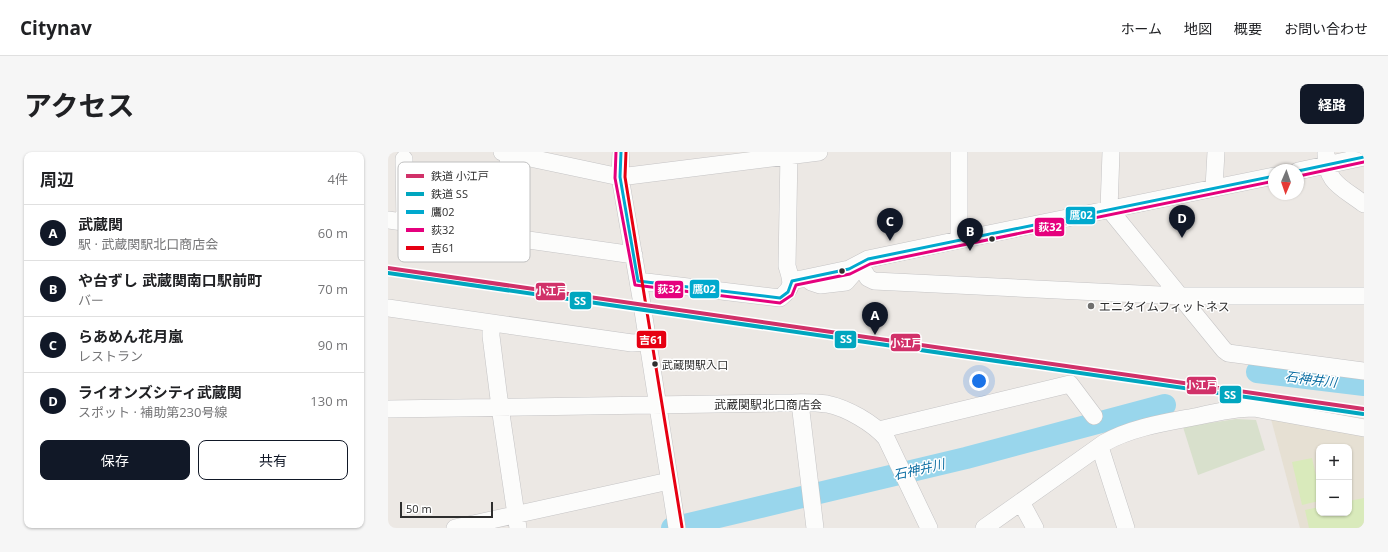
<!DOCTYPE html>
<html lang="ja">
<head>
<meta charset="utf-8">
<style>
	:root { --surface:#fff; --page:#f6f6f6; --text:#202124; --muted:#757577; --line:#e0e0e0; --accent:#111827 }
	body { margin:0; font-family:"Open Sans","Noto Sans JP",sans-serif; background:var(--page); color:var(--text) }
	.controls { position:absolute; right:12px; bottom:12px; display:grid; overflow:hidden; border-radius:8px; box-shadow:0 1px 3px #0004 }
	.controls button { width:36px; height:36px; display:grid; place-items:center; padding:0; border:0; border-bottom:1px solid var(--line); background:var(--surface); color:var(--text); font:20px sans-serif }
	.compass { position:absolute; left:880px; top:12px; width:36px; height:36px; border-radius:50%; background:var(--surface); box-shadow:0 1px 3px #0004; rotate:182deg }
	.scale { position:absolute; left:12px; bottom:10px; width:93px; box-sizing:border-box; padding-left:4px; border:2px solid #2e2e2e; border-top:0; font-size:11px; line-height:14px; white-space:nowrap; color:#2e2e2e; -webkit-text-stroke:3px #fff; paint-order:stroke }
	.you { position:absolute; left:591px; top:229px; width:14px; height:14px; margin:-10px; border:3px solid #fff; border-radius:50%; background:#1a73e8; box-shadow:0 0 0 6px #1a73e833 }
	.badge { display:grid; place-items:center; width:26px; height:26px; border-radius:50%; background:var(--accent); color:#fff; font-size:13px; font-weight:700 }
	.pin { position:absolute; translate:-50% -33px; filter:drop-shadow(0 1px 2px #0008) }
	.pin::after { content:''; position:absolute; top:21px; width:14px; height:12px; background:inherit; clip-path:polygon(0 0,100% 0,50% 100%) }
	.list { margin:0; padding:0; list-style:none }
	h2 { display:flex; justify-content:space-between; align-items:center; height:52px; margin:0; padding:0 16px; font-size:17px }
	h2 small { font-size:13px; font-weight:400; color:var(--muted) }
	.list li { display:grid; grid-template-columns:26px 1fr auto; gap:12px; align-items:center; box-sizing:border-box; height:56px; padding:0 16px; border-top:1px solid var(--line) }
	.list b { display:block; font-size:15px; white-space:nowrap }
	.list p { margin:0; font-size:13px; white-space:nowrap; color:var(--muted) }
	.list em { font-size:13px; font-style:normal; color:var(--muted) }
	.actions { display:flex; gap:8px; padding:12px 16px }
	.actions a { flex:1; padding:9px 0; border:1px solid var(--accent); border-radius:8px; text-align:center; font-size:14px; color:var(--accent) }
	.actions .main { background:var(--accent); color:#fff }
	.map { position:relative; flex:none; width:976px; height:376px; overflow:hidden; border-radius:8px }
	header { display:flex; align-items:center; gap:24px; box-sizing:border-box; height:56px; padding:0 20px; background:var(--surface); border-bottom:1px solid var(--line) }
	header strong { font-size:19px }
	nav { display:flex; gap:22px; margin-inline-start:auto; font-size:14px }
	.intro { display:flex; align-items:center; justify-content:space-between; box-sizing:border-box; height:96px; padding:0 24px }
	h1 { margin:0; font-size:28px }
	.button { padding:10px 18px; border-radius:8px; background:var(--accent); color:#fff; font-size:14px; font-weight:700 }
	main { display:flex; gap:24px; padding:0 24px }
	aside { flex:1; background:var(--surface); border-radius:8px; box-shadow:0 1px 3px #0004 }
	.map>svg:first-child { display:block }
	.education { fill:#e6e0d3; fill-rule:evenodd }
	.cemetery { fill:#d8e0cc }
	.pitch { fill:#d9eabb }
	.lines { fill:none; stroke-linecap:round; stroke-linejoin:round }
	.river { stroke:#99d6ec; stroke-width:22 }
	.minor-casing { stroke:#c5c4c5; stroke-width:18 }
	.minor { stroke:#fcfcfb; stroke-width:17 }
	.bus-1-casing { stroke:#fff; stroke-width:6 }
	.bus-2-casing { stroke:#fff; stroke-width:6 }
	.bus-3-casing { stroke:#fff; stroke-width:6 }
	.bus-1 { stroke:#00a9ce; stroke-width:3 }
	.bus-2 { stroke:#e5007d; stroke-width:3 }
	.bus-3 { stroke:#e60012; stroke-width:3 }
	.rail-1-casing { stroke:#fff; stroke-width:7 }
	.rail-2-casing { stroke:#fff; stroke-width:7 }
	.rail-1 { stroke:#d13169; stroke-width:4 }
	.rail-2 { stroke:#00a6bf; stroke-width:4 }
	.bus-dot { fill:#2e2e2e; stroke:#fff; stroke-width:1.5 }
	.poi-dot { fill:#706f6e; stroke:#fff; stroke-width:1.5 }
	.labels { text-anchor:middle; dominant-baseline:central; stroke-width:3; stroke-linejoin:round; paint-order:stroke }
	.bus-label { font-size:11px; fill:#2e2e2e; stroke:#fff; text-anchor:start }
	.poi-label { font-size:12px; fill:#2e2e2e; stroke:#fff; text-anchor:start }
	.street-label { font-size:12px; fill:#2e2e2e; stroke:#fff }
	.water-label { font-size:13px; font-style:italic; fill:#0d6fa3; stroke:#fff }
	.key { fill:#fff; stroke:#c0c0c0; stroke-width:1 }
	.key-label { font-size:11px; fill:#2e2e2e }
	.line-badge { stroke:#fff; stroke-width:1.5 }
	.badge-label { font-size:11px; text-anchor:middle; font-weight:bold; fill:#fff }
</style>
</head>
<body>
<header>
<strong>Citynav</strong>
<nav><a>ホーム</a><a>地図</a><a>概要</a><a>お問い合わせ</a></nav>
</header>
<div class="intro"><h1>アクセス</h1><a class="button">経路</a></div>
<main>
<aside>
<h2>周辺<small>4件</small></h2>
<ul class="list">
<li><span class="badge">A</span><div><b>武蔵関</b><p>駅 · 武蔵関駅北口商店会</p></div><em>60 m</em></li>
<li><span class="badge">B</span><div><b>や台ずし 武蔵関南口駅前町</b><p>バー</p></div><em>70 m</em></li>
<li><span class="badge">C</span><div><b>らあめん花月嵐</b><p>レストラン</p></div><em>90 m</em></li>
<li><span class="badge">D</span><div><b>ライオンズシティ武蔵関</b><p>スポット · 補助第230号線</p></div><em>130 m</em></li>
</ul>
<div class="actions"><a class="main">保存</a><a>共有</a></div>
</aside>
<div class="map">
<svg width="976" height="376" viewBox="0 0 976 376">
	<rect width="100%" height="100%" fill="#ece8e4"/>
	<path class="education" d="M883,267L976,283V376H912ZM931,295H961V361H931Z"/>
	<path class="cemetery" d="M848,267L868,268L877,298L810,323L795,275Z"/>
	<path class="pitch" d="M924,306L931,337V349L914,353L904,310Z
		M976,346V376H921L917,358L931,355V361H961V349Z"/>
	<g class="lines">
		<path class="river" d="M869,220L976,233
			M284,376L578,306L777,253"/>
		<defs>
			<path id="minor" d="M114,0L232,25L431,0
				M120,0L124,86
				M233,0L232,25L253,146L289,376
				M723,0L721,57L836,198L840,201L976,219
				M938,0C937,31 954,35 976,52
				M16,7L17,70
				M910,19L976,5
				M826,36L828,0
				M0,68L246,103
				M571,88V0
				M472,113L480,126L486,129L792,144H976
				M250,129L392,146C406,135 404,130 399,114L401,0
				M404,129L461,117L480,107L571,88L886,24
				M423,130L432,133L458,130L464,123L467,115
				M0,156L244,191L259,190
				M103,172V184L112,255L130,376
				M412,251L427,376
				M0,257L393,251C408,251 424,250 439,252C459,256 485,271 498,286L541,376
				M491,278L682,232L706,264
				M712,295L738,376
				M633,350L647,376
				M67,376L281,329
				M596,376L716,291C744,275 780,270 811,264C829,260 847,256 866,256L976,276"/>
		</defs>
		<use href="#minor" class="minor-casing"/>
		<use href="#minor" class="minor"/>
		<defs>
			<path id="bus-1" d="M233,0L232,25L250,129L392,146L400,140L404,129L461,117L480,107L886,24
				M910,19L976,5"/>
			<path id="bus-2" d="M228,0L227,26L247,133L392,151L404,143L408,133L462,122L482,112L886,29
				M911,24L976,10"/>
			<path id="bus-3" d="M238,0L237,25L294,375"/>
		</defs>
		<use href="#bus-1" class="bus-1-casing"/>
		<use href="#bus-2" class="bus-2-casing"/>
		<use href="#bus-3" class="bus-3-casing"/>
		<use href="#bus-1" class="bus-1"/>
		<use href="#bus-2" class="bus-2"/>
		<use href="#bus-3" class="bus-3"/>
		<defs>
			<path id="rail-1" d="M0,116L976,257"/>
			<path id="rail-2" d="M0,121L975,262"/>
		</defs>
		<use href="#rail-1" class="rail-1-casing"/>
		<use href="#rail-2" class="rail-2-casing"/>
		<use href="#rail-1" class="rail-1"/>
		<use href="#rail-2" class="rail-2"/>
	</g>
	<g class="bus-dot">
		<circle cx="604" cy="87" r="3.5"/>
		<circle cx="454" cy="119" r="3.5"/>
		<circle cx="267" cy="212" r="3.5"/>
	</g>
	<circle class="poi-dot" cx="703" cy="154" r="4"/>
	<g class="labels">
		<g class="bus-label">
			<text x="274" y="212">武蔵関駅入口</text>
		</g>
		<g class="poi-label">
			<text x="711" y="154">エニタイムフィットネス</text>
		</g>
		<g class="street-label">
			<text x="380" y="252">武蔵関駅北口商店会</text>
		</g>
		<g class="water-label">
			<text transform="translate(923 227) rotate(7)">石神井川</text>
			<text transform="translate(531 317) rotate(-13)">石神井川</text>
		</g>
	</g>
	<rect x="10" y="10" width="132" height="100" rx="6" class="key"/>
	<rect x="18" y="22" width="18" height="4" fill="#d13169"/>
	<rect x="18" y="40" width="18" height="4" fill="#00a6bf"/>
	<rect x="18" y="58" width="18" height="4" fill="#00a9ce"/>
	<rect x="18" y="76" width="18" height="4" fill="#e5007d"/>
	<rect x="18" y="94" width="18" height="4" fill="#e60012"/>
	<g class="key-label">
		<text x="43" y="28">鉄道 小江戸</text>
		<text x="43" y="46">鉄道 SS</text>
		<text x="43" y="64">鷹02</text>
		<text x="43" y="82">荻32</text>
		<text x="43" y="100">吉61</text>
	</g>
	<g class="line-badge">
		<rect x="677" y="54" width="31" height="19" rx="4" fill="#00a9ce"/>
		<rect x="646" y="65" width="31" height="20" rx="4" fill="#e5007d"/>
		<rect x="301" y="127" width="31" height="20" rx="4" fill="#00a9ce"/>
		<rect x="266" y="128" width="30" height="19" rx="4" fill="#e5007d"/>
		<rect x="147" y="130" width="31" height="19" rx="4" fill="#d13169"/>
		<rect x="181" y="139" width="23" height="19" rx="4" fill="#00a6bf"/>
		<rect x="446" y="178" width="23" height="19" rx="4" fill="#00a6bf"/>
		<rect x="248" y="178" width="31" height="19" rx="4" fill="#e60012"/>
		<rect x="502" y="181" width="31" height="19" rx="4" fill="#d13169"/>
		<rect x="798" y="224" width="31" height="19" rx="4" fill="#d13169"/>
		<rect x="831" y="233" width="23" height="19" rx="4" fill="#00a6bf"/>
	</g>
	<g class="badge-label">
		<text x="693" y="67">鷹02</text>
		<text x="662" y="79">荻32</text>
		<text x="316" y="141">鷹02</text>
		<text x="281" y="141">荻32</text>
		<text x="163" y="143">小江戸</text>
		<text x="192" y="153">SS</text>
		<text x="458" y="191">SS</text>
		<text x="263" y="192">吉61</text>
		<text x="518" y="195">小江戸</text>
		<text x="813" y="237">小江戸</text>
		<text x="842" y="247">SS</text>
	</g>
</svg>
<div class="controls">
<button>+</button>
<button>−</button>
</div>
<svg class="compass" viewBox="-18 -18 36 36"><path d="M0-13l5 13h-10z" fill="#e53935"/><path d="M0 13l5-13h-10z" fill="#757577"/></svg>
<div class="scale">50 m</div>
<div class="you"></div>
<div class="pin badge" style="left:487px;top:183px">A</div>
<div class="pin badge" style="left:582px;top:99px">B</div>
<div class="pin badge" style="left:502px;top:89px">C</div>
<div class="pin badge" style="left:794px;top:86px">D</div>
</div>
</main>
</body>
</html>
